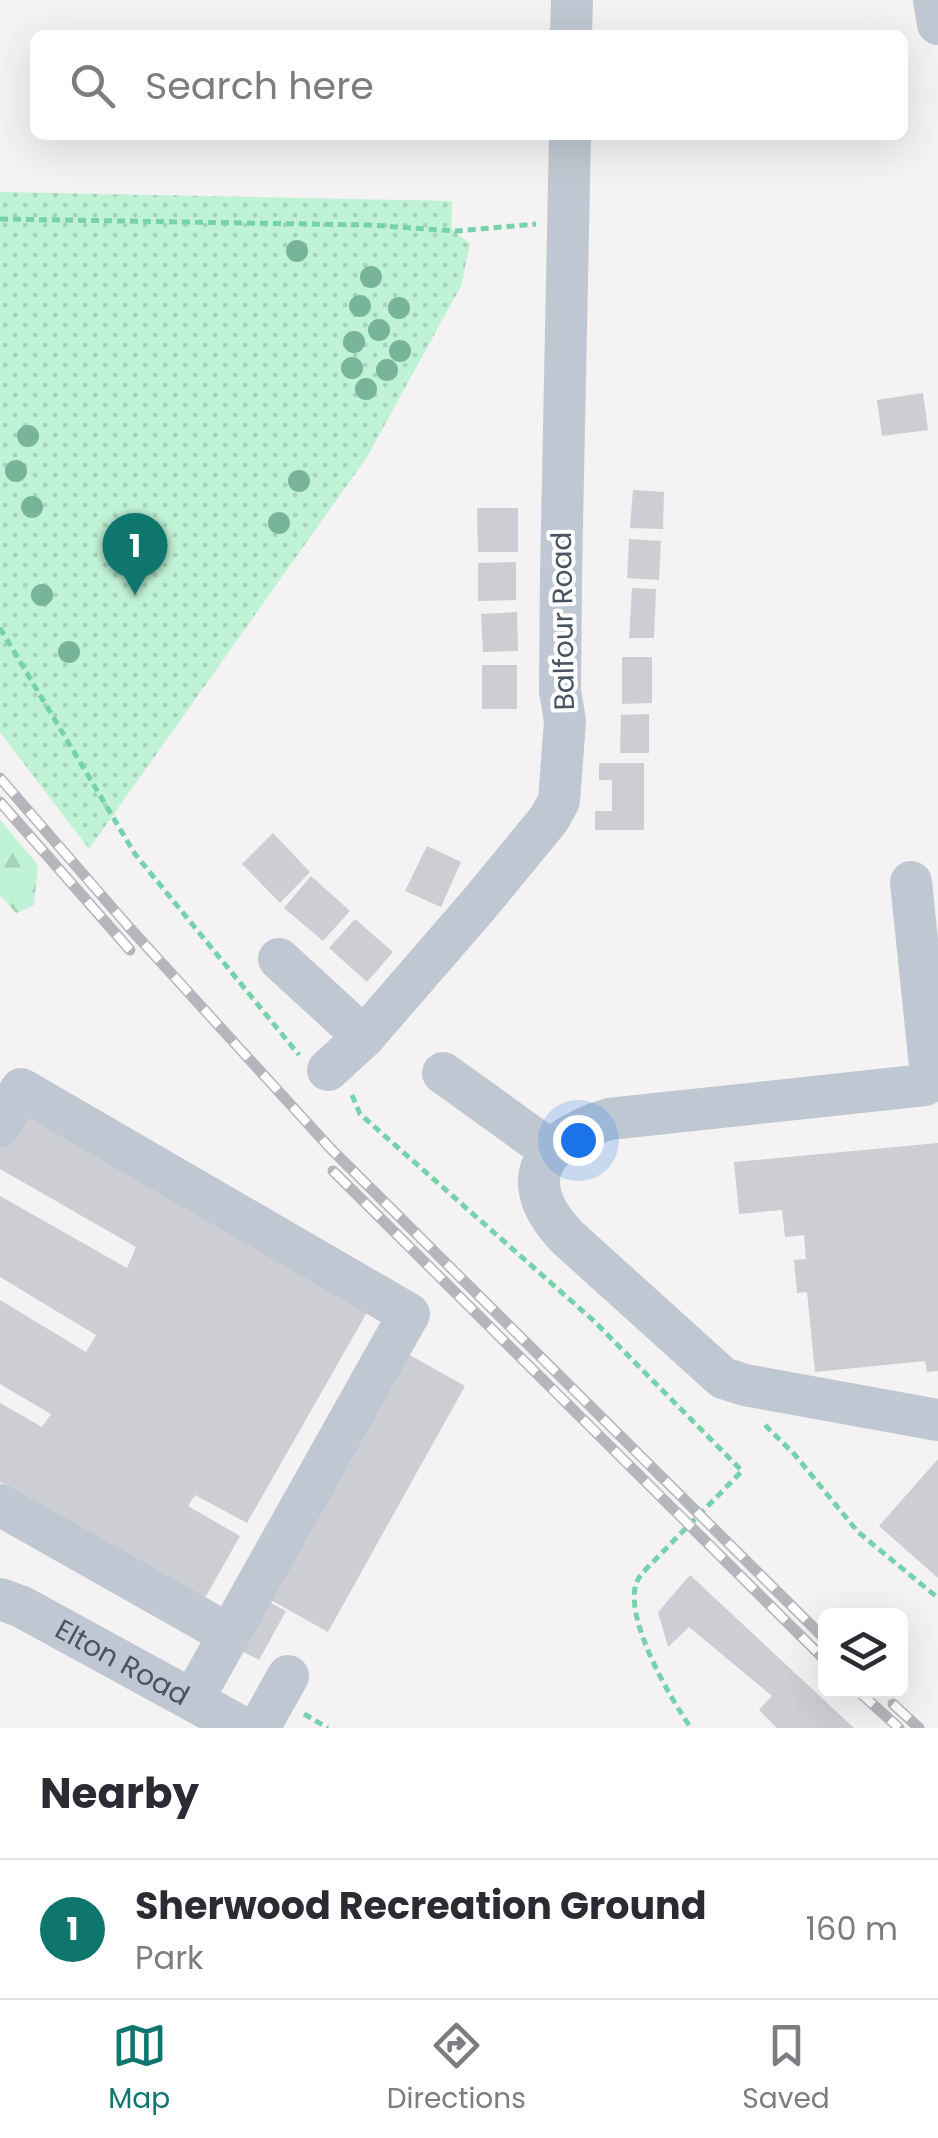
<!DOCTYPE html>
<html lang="en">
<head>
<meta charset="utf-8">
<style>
	:root { --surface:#fff; --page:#f2f2f3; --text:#2b2b33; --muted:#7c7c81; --line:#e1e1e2; --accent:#0f766e }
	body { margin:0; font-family:Poppins,sans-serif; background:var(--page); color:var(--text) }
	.controls { position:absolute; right:30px; bottom:30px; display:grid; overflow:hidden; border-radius:15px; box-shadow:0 10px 40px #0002 }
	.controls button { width:90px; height:90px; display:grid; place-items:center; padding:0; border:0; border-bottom:2px solid var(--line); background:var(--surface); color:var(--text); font:50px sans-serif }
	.you { position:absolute; left:578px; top:1140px; width:35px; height:35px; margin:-25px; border:8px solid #fff; border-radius:50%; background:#1a73e8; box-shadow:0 0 0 15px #1a73e833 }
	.badge { display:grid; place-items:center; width:65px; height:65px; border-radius:50%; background:var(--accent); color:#fff; font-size:32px; font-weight:700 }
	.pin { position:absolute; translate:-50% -82px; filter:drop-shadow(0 2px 5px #0008) }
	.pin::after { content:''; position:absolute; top:52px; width:35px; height:30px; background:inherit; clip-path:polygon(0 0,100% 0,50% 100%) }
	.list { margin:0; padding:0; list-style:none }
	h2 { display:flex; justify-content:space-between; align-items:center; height:130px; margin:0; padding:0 40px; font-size:42px }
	h2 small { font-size:32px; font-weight:400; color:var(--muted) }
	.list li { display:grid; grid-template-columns:65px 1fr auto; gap:30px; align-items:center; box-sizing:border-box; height:140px; padding:0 40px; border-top:2px solid var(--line) }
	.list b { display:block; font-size:38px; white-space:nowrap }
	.list p { margin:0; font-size:32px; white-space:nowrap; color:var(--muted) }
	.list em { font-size:32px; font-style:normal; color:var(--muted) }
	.icon { flex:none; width:55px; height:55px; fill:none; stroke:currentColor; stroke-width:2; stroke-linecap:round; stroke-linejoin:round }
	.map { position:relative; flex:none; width:938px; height:1728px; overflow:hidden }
	.search { position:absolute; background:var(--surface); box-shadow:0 10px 40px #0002; left:30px; right:30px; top:30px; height:110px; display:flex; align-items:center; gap:25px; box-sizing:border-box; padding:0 35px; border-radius:15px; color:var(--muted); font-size:38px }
	.sheet { height:270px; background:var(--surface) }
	nav { display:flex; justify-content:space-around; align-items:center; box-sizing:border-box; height:140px; border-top:2px solid var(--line); background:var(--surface); font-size:28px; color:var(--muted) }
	nav a { display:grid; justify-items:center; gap:5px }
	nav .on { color:var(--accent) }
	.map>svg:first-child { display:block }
	.forest { fill:url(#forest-firs) }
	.park { fill:url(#park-dots) }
	.building { fill:#ccced4 }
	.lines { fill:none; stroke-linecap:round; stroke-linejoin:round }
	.path { stroke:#76d2aa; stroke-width:5; stroke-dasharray:8 5; stroke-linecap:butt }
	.minor { stroke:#bfc8d2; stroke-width:42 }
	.rail-casing { stroke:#b4b6bc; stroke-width:11 }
	.rail { stroke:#fff; stroke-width:8; stroke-dasharray:22; stroke-linecap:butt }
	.tree { fill:#78b49a }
	.labels { text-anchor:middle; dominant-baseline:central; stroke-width:8; stroke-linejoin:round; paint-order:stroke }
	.street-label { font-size:28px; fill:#485461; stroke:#fff }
</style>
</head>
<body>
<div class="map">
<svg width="938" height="1728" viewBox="0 0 938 1728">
	<defs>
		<pattern id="forest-firs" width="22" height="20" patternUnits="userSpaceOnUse" patternTransform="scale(2.5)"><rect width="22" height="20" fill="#c0f2d6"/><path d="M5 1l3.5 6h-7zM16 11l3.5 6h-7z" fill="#a6d1ba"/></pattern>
		<pattern id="park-dots" width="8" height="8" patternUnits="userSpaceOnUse" patternTransform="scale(2.5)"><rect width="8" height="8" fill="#c0f2d6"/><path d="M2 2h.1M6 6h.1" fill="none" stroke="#a6d1ba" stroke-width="1.8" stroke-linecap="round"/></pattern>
	</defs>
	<rect width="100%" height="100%" fill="#f4f2f2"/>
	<path class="forest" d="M0,820L38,865L34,905L16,913L0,895Z"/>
	<path class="park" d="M0,192L452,201L451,228L470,244L461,286L367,457L89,849L0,732Z"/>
	<path class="building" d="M923,393L928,430L882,436L877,400Z
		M633,490L664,492L663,529L630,528Z
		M477,508H518V552H478Z
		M629,539L661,541L659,580L627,578Z
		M516,562V600L478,601V563Z
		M632,588L656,589L654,638H629Z
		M517,612L518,651L483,652L481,614Z
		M622,657H652V703L622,704Z
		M482,665H517V709H482Z
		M649,714V753H620L621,715Z
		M599,763H644V830H595V811H612V780H599Z
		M273,833L310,872L280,903L242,864Z
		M427,846L461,862L441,907L405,891Z
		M311,876L350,911L323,941L284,908Z
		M355,919L393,952L367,982L329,948Z
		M26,1102L374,1300L247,1523L195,1495L188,1506L240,1536L205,1598L0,1482V1403L42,1427L51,1414L0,1384V1300L86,1352L96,1335L0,1277V1196L127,1268L136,1247L0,1169V1146Z
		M938,1143V1371L927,1372L925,1361L815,1372L807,1292L797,1293L794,1260L806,1259L804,1235L785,1237L782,1210L739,1214L734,1162Z
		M406,1353L465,1386L328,1632L269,1599Z
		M938,1459V1578L879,1526Z
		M690,1575L854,1728H777L759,1710L772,1696L689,1627L668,1647L658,1612Z
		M267,1601L286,1611L259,1660L240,1650Z"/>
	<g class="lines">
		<path class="path" d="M0,219L369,225L456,231L536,224
			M0,628L135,854L299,1055
			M352,1095L360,1114L594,1321L742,1471L647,1568C641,1575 636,1580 635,1588C628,1625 670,1698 691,1728
			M765,1425L795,1455L858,1532L938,1598
			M304,1714L328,1728"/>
		<g class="minor">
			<path d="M934,0L938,24"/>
			<path d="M571,35L572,0"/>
			<path d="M911,882L931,1076L925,1085L609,1119C544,1139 512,1179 567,1237L723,1378L745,1385L938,1420"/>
			<path d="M279,959L364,1037"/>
			<path d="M328,1070L364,1037L480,903L549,819L559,801L565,721L560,691L561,574L570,135"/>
			<path d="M443,1073L550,1150"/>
			<path d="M0,1126L21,1089L409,1314L193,1699"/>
			<path d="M0,1505L228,1634"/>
			<path id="s1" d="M0,1599L22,1607L243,1728"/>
			<path d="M259,1728L288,1676"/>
		</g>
		<defs>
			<path id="rail" d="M0,778L128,926L331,1149L826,1640
				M0,802L130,950
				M333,1171L826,1661
				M857,1690L899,1728
				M893,1704L919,1728"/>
		</defs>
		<use href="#rail" class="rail-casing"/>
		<use href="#rail" class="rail"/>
	</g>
	<g class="tree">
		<circle cx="297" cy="251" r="11"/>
		<circle cx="371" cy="277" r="11"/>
		<circle cx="360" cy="306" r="11"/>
		<circle cx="399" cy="308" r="11"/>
		<circle cx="379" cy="330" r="11"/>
		<circle cx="354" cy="342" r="11"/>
		<circle cx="400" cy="351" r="11"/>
		<circle cx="352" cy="368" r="11"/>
		<circle cx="387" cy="370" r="11"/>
		<circle cx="366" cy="389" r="11"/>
		<circle cx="28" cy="436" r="11"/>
		<circle cx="16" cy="471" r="11"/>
		<circle cx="299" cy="481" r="11"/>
		<circle cx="32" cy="507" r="11"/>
		<circle cx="279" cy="523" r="11"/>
		<circle cx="42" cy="595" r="11"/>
		<circle cx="69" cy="652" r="11"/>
	</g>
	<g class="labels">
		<g class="street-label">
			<text transform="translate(563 621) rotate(-91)">Balfour Road</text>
			<text stroke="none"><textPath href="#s1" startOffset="138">Elton Road</textPath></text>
		</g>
	</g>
</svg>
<div class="controls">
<button><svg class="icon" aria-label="layers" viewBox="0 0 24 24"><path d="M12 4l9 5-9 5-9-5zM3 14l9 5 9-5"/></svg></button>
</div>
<div class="you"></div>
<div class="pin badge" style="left:135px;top:595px">1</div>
<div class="search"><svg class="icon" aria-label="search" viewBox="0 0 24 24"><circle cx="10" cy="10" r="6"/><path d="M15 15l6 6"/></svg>Search here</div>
</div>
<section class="sheet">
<h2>Nearby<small></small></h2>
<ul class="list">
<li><span class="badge">1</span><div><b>Sherwood Recreation Ground</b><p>Park</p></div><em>160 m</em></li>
</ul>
</section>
<nav>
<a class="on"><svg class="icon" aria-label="map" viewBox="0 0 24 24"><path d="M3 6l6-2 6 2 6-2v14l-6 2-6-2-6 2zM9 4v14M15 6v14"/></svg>Map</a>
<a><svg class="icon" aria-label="directions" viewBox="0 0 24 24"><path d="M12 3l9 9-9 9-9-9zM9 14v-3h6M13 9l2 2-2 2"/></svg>Directions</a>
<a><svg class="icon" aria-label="saved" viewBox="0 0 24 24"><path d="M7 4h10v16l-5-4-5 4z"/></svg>Saved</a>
</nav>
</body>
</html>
